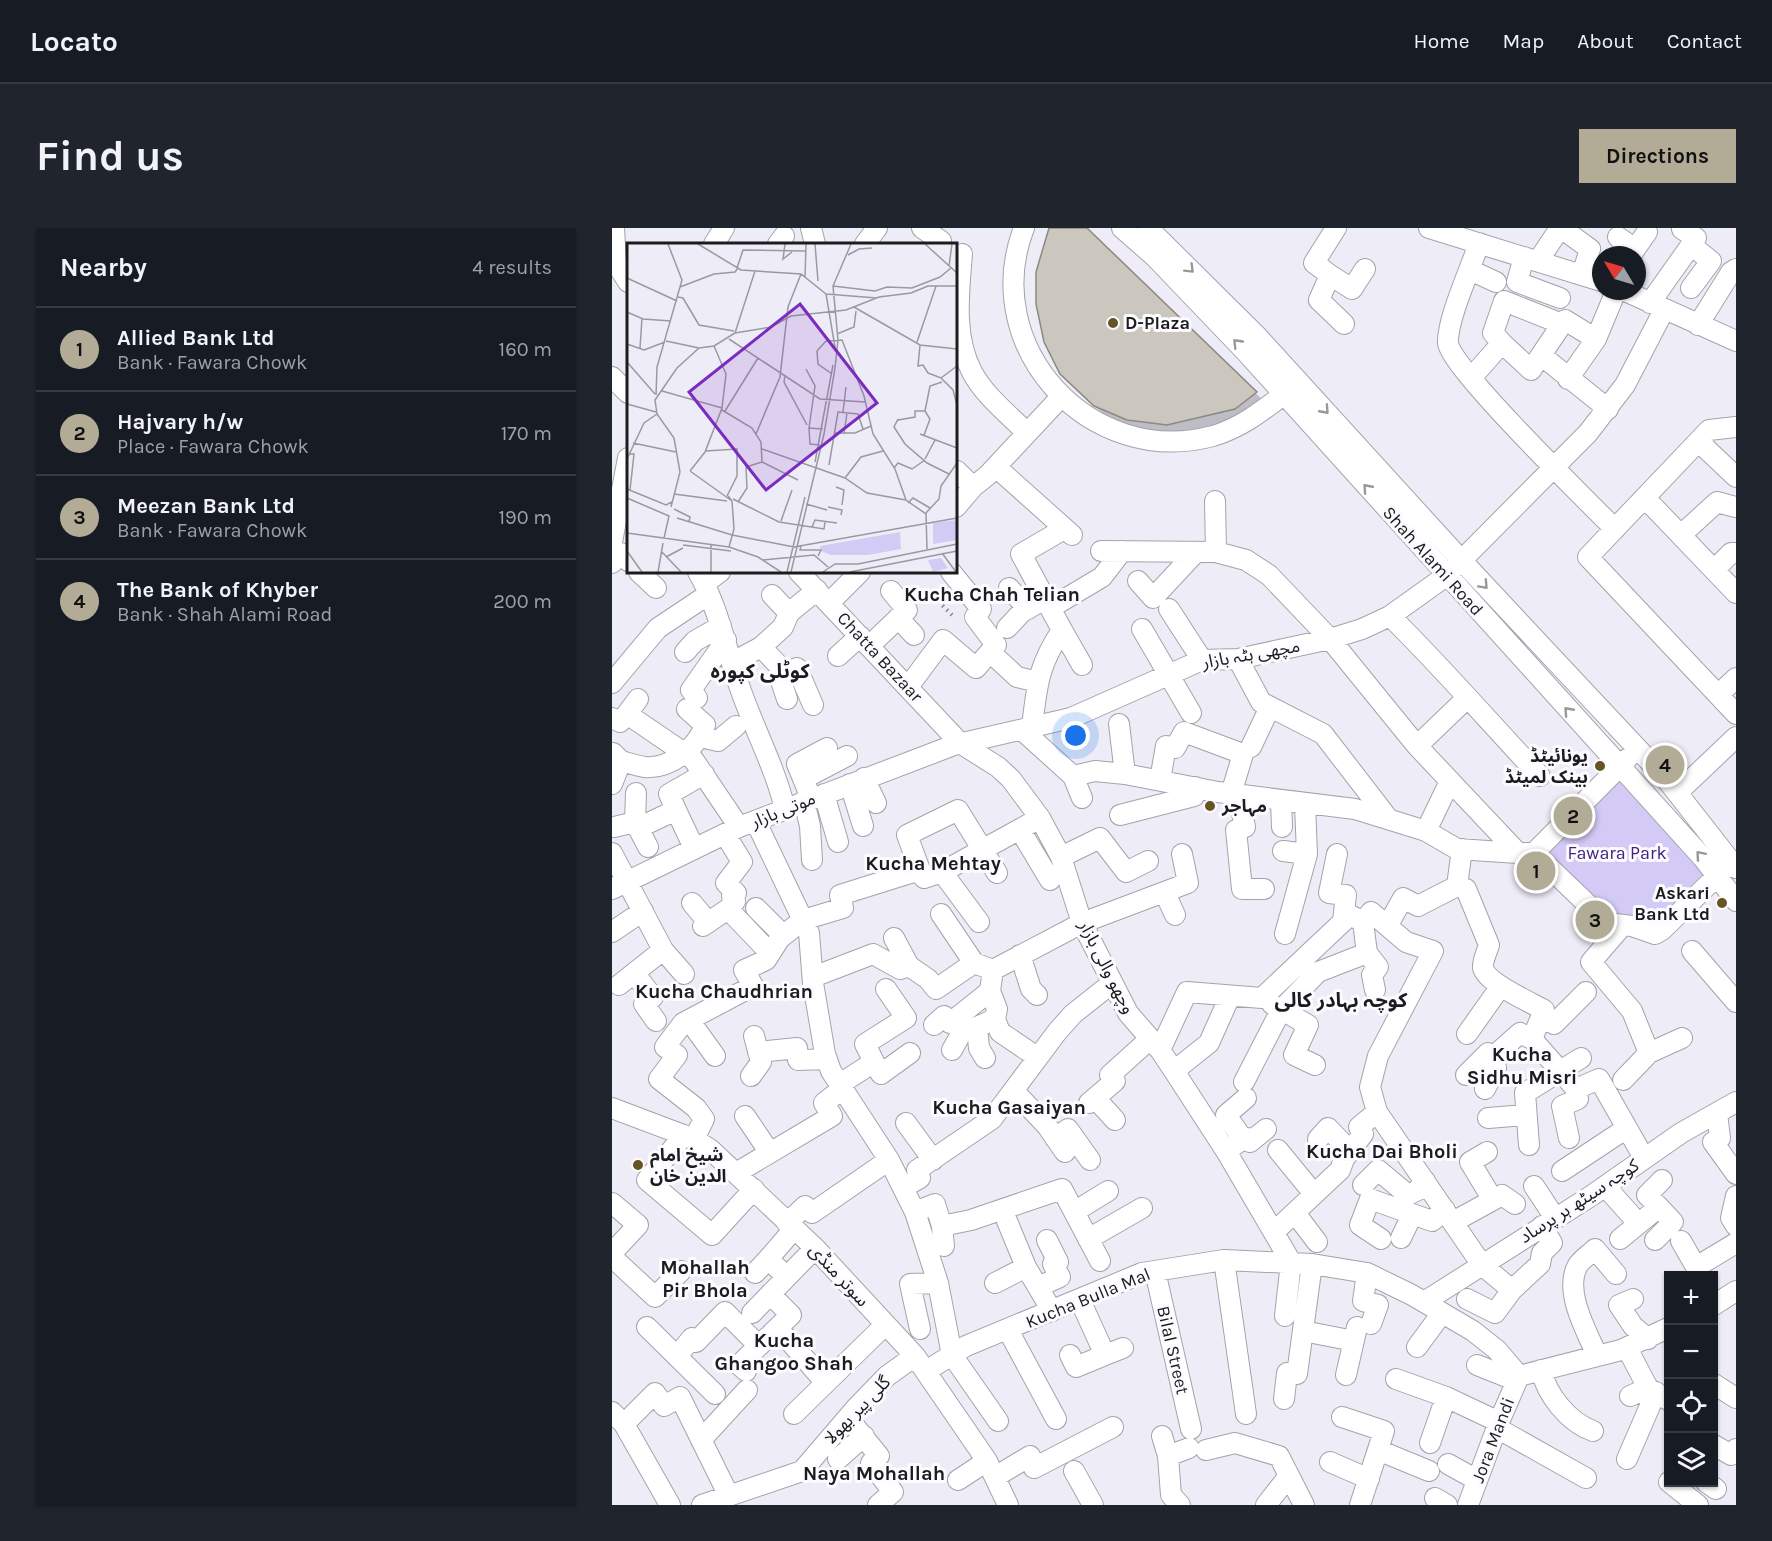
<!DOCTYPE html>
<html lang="en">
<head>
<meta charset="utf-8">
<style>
	:root { --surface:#171b24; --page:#20242c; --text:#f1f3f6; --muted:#9ea1a6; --line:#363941; --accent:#b2ac97 }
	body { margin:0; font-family:Karla,"Noto Sans Arabic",sans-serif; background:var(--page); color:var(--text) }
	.controls { position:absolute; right:18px; bottom:18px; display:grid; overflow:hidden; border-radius:0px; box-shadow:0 2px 4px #0004 }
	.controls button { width:54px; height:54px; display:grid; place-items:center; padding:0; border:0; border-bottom:2px solid var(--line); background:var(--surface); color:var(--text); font:30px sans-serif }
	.compass { position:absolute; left:980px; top:18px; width:54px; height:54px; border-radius:50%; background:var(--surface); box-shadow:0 2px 4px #0004; rotate:308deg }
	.you { position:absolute; left:464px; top:508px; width:21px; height:21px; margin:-15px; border:4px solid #fff; border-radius:50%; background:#1a73e8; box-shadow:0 0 0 9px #1a73e833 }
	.badge { display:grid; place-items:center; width:39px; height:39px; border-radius:50%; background:var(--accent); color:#111; font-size:20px; font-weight:700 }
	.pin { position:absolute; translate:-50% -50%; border:3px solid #fff; box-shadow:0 2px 6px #0006 }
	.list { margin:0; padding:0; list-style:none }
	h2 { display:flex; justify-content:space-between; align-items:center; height:78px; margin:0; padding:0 24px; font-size:26px }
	h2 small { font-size:20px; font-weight:400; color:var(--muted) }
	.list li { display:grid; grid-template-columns:39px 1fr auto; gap:18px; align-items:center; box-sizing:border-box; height:84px; padding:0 24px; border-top:2px solid var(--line) }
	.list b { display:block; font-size:22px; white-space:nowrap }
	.list p { margin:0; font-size:20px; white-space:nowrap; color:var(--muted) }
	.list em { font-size:20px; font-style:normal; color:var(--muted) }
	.icon { flex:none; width:33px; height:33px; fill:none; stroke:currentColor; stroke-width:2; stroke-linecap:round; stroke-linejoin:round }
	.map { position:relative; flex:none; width:1124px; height:1277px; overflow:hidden; border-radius:0px }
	header { display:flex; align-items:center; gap:36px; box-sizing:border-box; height:84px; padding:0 30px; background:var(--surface); border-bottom:2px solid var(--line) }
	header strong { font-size:28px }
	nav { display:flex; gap:33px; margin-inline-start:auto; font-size:21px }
	.intro { display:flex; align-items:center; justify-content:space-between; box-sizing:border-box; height:144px; padding:0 36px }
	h1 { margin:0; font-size:42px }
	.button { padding:15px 27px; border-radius:0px; background:var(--accent); color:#111; font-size:21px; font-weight:700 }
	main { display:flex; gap:36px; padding:0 36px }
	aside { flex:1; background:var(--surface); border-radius:0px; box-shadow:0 2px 4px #0004 }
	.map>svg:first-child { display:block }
	.green { fill:#d3caf6 }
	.shadow { fill:#0003 }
	.building { fill:#cbc7be; stroke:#8c8980; stroke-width:1.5 }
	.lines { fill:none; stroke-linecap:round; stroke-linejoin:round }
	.minor-casing { stroke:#a4a3ac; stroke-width:22 }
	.path { stroke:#86868c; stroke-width:4; stroke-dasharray:1.5 4.5; stroke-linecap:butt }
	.minor { stroke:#fff; stroke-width:20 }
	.oneway { stroke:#99999a }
	.poi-dot { fill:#652; stroke:#fcfbff; stroke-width:2 }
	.labels { text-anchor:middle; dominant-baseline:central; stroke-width:6; stroke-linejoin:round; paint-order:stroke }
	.poi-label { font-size:18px; font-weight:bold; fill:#1c1c1f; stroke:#fcfbff; text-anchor:start }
	.street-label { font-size:18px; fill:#1c1c1f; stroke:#fcfbff }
	.park-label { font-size:18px; fill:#44217e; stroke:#fcfbff }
	.neighbourhood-label { font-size:20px; font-weight:bold; fill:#1c1c1f; stroke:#fcfbff }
	.inset-road { fill:none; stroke:#9a99a1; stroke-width:1.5 }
	.view { fill:#7b2cbf; fill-opacity:0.15; stroke:#7b2cbf; stroke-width:3 }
	.inset-edge { fill:none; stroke:#1c1c1f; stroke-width:3 }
</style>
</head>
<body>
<header>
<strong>Locato</strong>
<nav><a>Home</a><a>Map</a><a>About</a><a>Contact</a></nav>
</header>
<div class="intro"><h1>Find us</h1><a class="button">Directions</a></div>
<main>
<aside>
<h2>Nearby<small>4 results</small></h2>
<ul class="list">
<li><span class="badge">1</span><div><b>Allied Bank Ltd</b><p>Bank · Fawara Chowk</p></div><em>160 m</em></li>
<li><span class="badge">2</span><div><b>Hajvary h/w</b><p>Place · Fawara Chowk</p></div><em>170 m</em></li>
<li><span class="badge">3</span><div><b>Meezan Bank Ltd</b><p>Bank · Fawara Chowk</p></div><em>190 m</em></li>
<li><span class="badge">4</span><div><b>The Bank of Khyber</b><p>Bank · Shah Alami Road</p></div><em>200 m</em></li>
</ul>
</aside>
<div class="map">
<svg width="1124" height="1277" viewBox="0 0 1124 1277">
	<rect width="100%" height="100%" fill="#eeedf7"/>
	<path class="green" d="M1006,539L1104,649L1050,702L1010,698L922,625Z"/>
	<path class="shadow" d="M439,0H473L662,183L575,214L502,196L468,164Z"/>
	<path class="building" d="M437,0H475L645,164L623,181L555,197L515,192L482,178L448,146L432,114L424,76V44Z"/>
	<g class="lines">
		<defs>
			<path id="minor" d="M2,0L4,35
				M199,0L203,16
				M310,0L329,13
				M412,0C366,119 478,241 601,208C628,200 649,184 671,167
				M510,0L543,29L633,123L1091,630L1124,673
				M536,0L644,107L849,332L1055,552L1124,640
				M724,0L702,35L718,47L707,72L732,96
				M817,0L989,53
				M949,0L978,21L970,47
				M1006,9L1023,21
				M867,15C859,40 835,91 836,115C837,138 978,276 1003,301
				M102,16L112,0
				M166,16L172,8
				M253,16L265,0
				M350,26C347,64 341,108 360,144C372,167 396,186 415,205
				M1019,27L1035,4
				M912,29L905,54L948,70
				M926,33L948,0
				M4,35L16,54
				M858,42L884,54
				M718,47L740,61L753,41
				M1079,60L1099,33L1079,17
				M1013,63L1124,113
				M1038,75L1084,10L1070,1
				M1086,97L1119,44L1124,41
				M890,115L919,142L950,96
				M930,128L996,181
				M0,149L16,165
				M859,150L890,115L881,105L892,73L950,96L953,92L984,111
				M956,151L984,111L1004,63
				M1124,199L1097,202L976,329L1124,486
				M1087,214L1124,249
				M384,239L460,307
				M344,245L345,243L361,259L376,247L449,169
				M1033,270L1124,365
				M603,273L604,324
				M344,279L361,259
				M1069,307L1105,274L1124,279
				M0,314L16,230
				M489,323L604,324L634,332L657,347L718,411L805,518L906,625H922
				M0,335L9,325L16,333
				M1102,342L1119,325H1124
				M27,344L44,360
				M86,344C107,380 114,422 128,460C142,501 163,539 173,581
				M187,344L348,515L386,539L399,551L428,590L449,629L470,695L516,785L548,822L562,843L614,923L679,1034
				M526,353L541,370L584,324
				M93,355L108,344
				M397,360L416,381
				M160,367L177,385
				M217,375L248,344
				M438,380L490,349L510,323
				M557,381L590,432
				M778,388C830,439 878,495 928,548
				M286,390L302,407
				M395,400L410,384L433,371
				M530,401L579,485
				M450,402L470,437
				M257,418L295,382L279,363
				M149,419L174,445L185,440L201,477
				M73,424L83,413L109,398
				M378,424L405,449L426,454
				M226,428L248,408
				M626,431L649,474L711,506L775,589
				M121,434L149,419L171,399L177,385L205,362
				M174,445L169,453L175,471
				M0,455L46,400L97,366
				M296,459L331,412L364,440L384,417L363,389L369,381L339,344
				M1106,467L1124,450
				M85,470L79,462L114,412
				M15,486L26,471
				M0,490L8,494L15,486L81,531L127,599
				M507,496L513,546
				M420,499C425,457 426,438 450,402L409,326L452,301
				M410,502L461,548L483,543L513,546L606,564L743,581L814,603L845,621L906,625
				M89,509L106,513L124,498
				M805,518L855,470
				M639,519L658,479
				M1015,531L922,625L995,695L1020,698L1043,706L1050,702L1112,641
				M9,533C17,535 25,538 33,539C58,541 85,520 93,497L75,481
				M461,548L470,570
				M252,550L264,575
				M191,551L235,528
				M548,552L554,518L563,520L572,504L631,526L619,566
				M0,556L9,533L1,525
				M238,556L251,598
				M24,565L23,594L36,619
				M1065,565L1124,509
				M212,566L226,614
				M626,567L633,599L624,602L630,661H652
				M199,570L185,536L215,520
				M192,573L198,598L200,632
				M669,573L670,599
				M64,582L82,620
				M508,587L582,568L583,559
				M144,594L197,705L201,755L213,826L219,843L277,932L303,984L326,1055L340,1127L386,1193
				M2,599L23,594
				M26,600L64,582L57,566L92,546
				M408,602L438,652
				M814,603L838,553
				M113,606L130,634L114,655L124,665L120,668L123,673L116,681
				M671,623L695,626
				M0,625L51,722L72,746
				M725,626L717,665L734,667L731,693
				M449,629L488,610L514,644L536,633
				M308,642L295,607L346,582L385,645
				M330,644L367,694
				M845,658L854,661L877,717C875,724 870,733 871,740C875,755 918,774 932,782L920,811L964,861L987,851L1032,930
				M0,661L127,599L342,517L459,490L590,432L626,431L718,411L750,401L778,388L834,348L976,205L1013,157L1052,82
				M553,665L563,687
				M80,675L96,694
				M144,680L171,707
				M329,686L362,735
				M751,694L755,725L766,739L760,747L763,762
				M776,697L791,670L806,678L845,658L850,621
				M91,698L116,681L158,725
				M1010,698L979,734L1020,783L1037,825
				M0,704L31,683
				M673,706L695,626L693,576
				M282,710L297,738
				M1080,723L1124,774
				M408,727L419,761L425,767
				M22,745L41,769L32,776L44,793
				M201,749L261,726L288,741L297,738L316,751L324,761L362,735L381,742L470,695L576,655L570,626
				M7,757L51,722
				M378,763L385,781L383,791L388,804L425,829
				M660,776L696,797L682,827L703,837
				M929,789L942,796L974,764
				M77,792L103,828
				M322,797L332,788L338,795L378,763L381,742
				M855,806L889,758
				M340,822L350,804L345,789
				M548,822L575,764L650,770L738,687L751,694L759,684L794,714L821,723L766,828L758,859L765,884L870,1037L900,1062L928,1036L930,1025L940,1015L930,998
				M146,824L185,820L186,832L215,831
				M373,830L367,820L365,799L383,791
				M262,834L269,846L298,825
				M562,843L597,815L618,768
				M854,847L876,825L881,829L908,805L920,811
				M139,848L149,834L142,808
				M1011,852L1037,825L1070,810
				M632,854L669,782L706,744L755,725
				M228,856L262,834L253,816L294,790L274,761
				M873,861L884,840L881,829
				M402,863L435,898L453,924
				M483,870L503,892
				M477,875L503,853L498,847L538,811
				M0,880L82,911L99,922L203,1020L303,1128L375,1233L396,1277
				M1105,885L1108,910L1101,914L1124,946
				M133,888L158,925
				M876,890L914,887
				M294,895L321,932
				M72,907L35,952L100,1007L142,961
				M443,910L456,901L478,932
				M957,910L950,878L966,871L964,861
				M82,911L92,891L84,880L47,851L65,827L53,819L71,795L141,758L132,742L154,732L168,710L191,692L231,680L228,667L308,642L312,650L330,644L428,590
				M631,911L635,910L638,914L654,901
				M706,911L716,900L738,923
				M917,917L913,865L969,830
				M666,922L702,966
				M614,923L631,911L614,887L634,870
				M875,924L858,934L881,972
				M950,943L1015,900
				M124,945L220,888L212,875L230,861
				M751,957L766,942L796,967L806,962L813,953
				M922,958L943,990
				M993,958L1025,994
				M291,960L308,950L305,942L380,891L445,804L461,786L500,755
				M1124,968L1119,990L1124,998
				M0,975L26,997L0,1025
				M1047,979L1035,967L1050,952
				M303,984L323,976L330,998L359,992L450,961L488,1033
				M462,984L496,963
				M683,985L705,1014
				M395,993L414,1039L440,1083
				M841,994L890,967L903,976
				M175,995L193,978L200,985L277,932
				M330,998L332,1018
				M662,1004L728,942L732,931L751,906L747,899L765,884
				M789,1010L800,987
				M476,1011L530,980
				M769,1011L748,997L758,971L820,993L833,982
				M1008,1011L1047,979L1061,994L1043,1012
				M1069,1013L1084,1039L1124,1015
				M0,1029L43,1069L69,1043
				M612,1032L634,1186
				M543,1043L579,1201
				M143,1045L156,1031
				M755,1045L751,1073L766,1077L759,1096
				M175,1049L156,1031L182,1001
				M383,1055L414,1039
				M426,1059L448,1049L441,1036L446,1034L435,1012
				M158,1066L179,1087L160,1105L174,1109L213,1154
				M855,1071L883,1085L900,1062
				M1021,1071L1007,1077L1021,1098L1036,1111
				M812,1074L979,968L1069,905L1124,874
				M1102,1077L1124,1063
				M140,1085L203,1020
				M673,1088L679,1034
				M35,1099L103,1166
				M308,1101L298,1056L326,1055
				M396,1102L444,1191
				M691,1103L742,1113
				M805,1119L830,1085
				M1015,1120L1036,1160L1056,1172
				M458,1127L464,1139L493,1127L468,1072
				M493,1127L511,1120
				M985,1127C975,1104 951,1063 966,1037C969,1032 978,1026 983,1021L1004,1046
				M65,1128L80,1110L84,1114L113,1084L147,1118
				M865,1137L905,1153
				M929,1142C935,1167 956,1194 981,1203
				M134,1143L127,1137L156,1109
				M314,1143L354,1118L530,1045L612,1032L700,1036L755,1045L800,1067L861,1103L885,1122L907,1148
				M734,1147L745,1099
				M907,1148L1009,1122L1056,1100
				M784,1151L834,1169L887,1194
				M1102,1156L1124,1170
				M1018,1168L1036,1160
				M672,1171L675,1145L685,1146L700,1036
				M0,1184L12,1196L58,1277
				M182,1186L272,1098
				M730,1189L772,1203L748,1277
				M236,1190L267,1228L259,1235L281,1264L266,1277
				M12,1196L43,1165L52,1178L68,1169L116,1266
				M885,1200L974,1250
				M550,1208L556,1228
				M89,1212L135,1162
				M818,1215L834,1169
				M1102,1217L1119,1227L1124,1221
				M594,1222L623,1215L667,1228L692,1277
				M766,1222L817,1243
				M226,1231L252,1208
				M1015,1231L1044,1164
				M718,1234L757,1251
				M836,1236L865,1252
				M462,1243L481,1277
				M383,1249L418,1228L422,1240L501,1199
				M346,1252L375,1233
				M1057,1254L1086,1277
				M1094,1254L1104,1261
				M823,1270L835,1277
				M90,1277L190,1243L244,1180L275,1148L303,1128
				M568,1277L559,1267L556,1228L577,1220
				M654,1277L676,1249
				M856,1277L887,1194L907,1148"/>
		</defs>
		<use href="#minor" class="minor-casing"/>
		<path class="path" d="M322,369L341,388"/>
		<use href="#minor" class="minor"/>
	</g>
	<defs><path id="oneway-chevron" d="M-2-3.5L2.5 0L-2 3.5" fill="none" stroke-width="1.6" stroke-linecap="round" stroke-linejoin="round" transform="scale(1.5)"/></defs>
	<g class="oneway">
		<use href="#oneway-chevron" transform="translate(578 41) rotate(45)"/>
		<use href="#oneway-chevron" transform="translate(625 115) rotate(-134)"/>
		<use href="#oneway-chevron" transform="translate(713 182) rotate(48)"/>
		<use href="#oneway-chevron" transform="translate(755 260) rotate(-132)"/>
		<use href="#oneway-chevron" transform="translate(872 357) rotate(47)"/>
		<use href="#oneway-chevron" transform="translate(956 483) rotate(-132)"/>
		<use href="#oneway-chevron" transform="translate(1088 627) rotate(-131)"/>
	</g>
	<g class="poi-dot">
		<circle cx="501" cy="95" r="6"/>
		<circle cx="988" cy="538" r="6"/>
		<circle cx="598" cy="578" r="6"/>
		<circle cx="1110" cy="675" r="6"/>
		<circle cx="26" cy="937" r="6"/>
	</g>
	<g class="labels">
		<g class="poi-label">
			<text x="513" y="95">D-Plaza</text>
			<text x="976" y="528" text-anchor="end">یونائیٹڈ<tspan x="976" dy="21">بینک لمیٹڈ</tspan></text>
			<text x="610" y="578">مہاجر</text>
			<text x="1098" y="665" text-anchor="end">Askari<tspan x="1098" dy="21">Bank Ltd</tspan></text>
			<text x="38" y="927">شیخ امام<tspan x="38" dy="21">الدین خان</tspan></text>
		</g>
		<g class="street-label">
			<text transform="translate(821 333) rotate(48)">Shah Alami Road</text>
			<text transform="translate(639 426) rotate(-10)">مچھی ہٹہ بازار</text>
			<text transform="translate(268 429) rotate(47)">Chatta Bazaar</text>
			<text transform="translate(171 582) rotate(-22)">موتی بازار</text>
			<text transform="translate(495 739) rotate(63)">وچھو والی بازار</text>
			<text transform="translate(967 973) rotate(-33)">کوچہ سیٹھ ہر پرساد</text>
			<text transform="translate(227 1047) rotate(47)">سوتر منڈی</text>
			<text transform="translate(476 1070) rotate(-22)">Kucha Bulla Mal</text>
			<text transform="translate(561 1122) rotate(77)">Bilal Street</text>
			<text transform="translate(245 1182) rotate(-46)">گلی پیر بھولا</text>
			<text transform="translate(881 1212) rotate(-69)">Jora Mandi</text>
		</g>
		<g class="park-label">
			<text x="1005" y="625">Fawara Park</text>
		</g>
		<g class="neighbourhood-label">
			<text x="380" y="366">Kucha Chah Telian</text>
			<text x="148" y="443">کوٹلی کپورہ</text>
			<text x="321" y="635">Kucha Mehtay</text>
			<text x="112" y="763">Kucha Chaudhrian</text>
			<text x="729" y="772">کوچہ بہادر کالی</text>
			<text x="910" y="826">Kucha<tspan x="910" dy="23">Sidhu Misri</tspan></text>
			<text x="397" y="879">Kucha Gasaiyan</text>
			<text x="770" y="923">Kucha Dai Bholi</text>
			<text x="93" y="1039">Mohallah<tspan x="93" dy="23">Pir Bhola</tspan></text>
			<text x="172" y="1112">Kucha<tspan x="172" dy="23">Ghangoo Shah</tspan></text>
			<text x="262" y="1245">Naya Mohallah</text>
		</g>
	</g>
	<g transform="translate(15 15)">
		<rect width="330" height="330" fill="#eeedf7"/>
		<path d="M330,277V297L306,301V280ZM273,289L274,306L241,312H204L194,308L193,303ZM314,315L321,325L306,329L301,317Z" fill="#d3caf6"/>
		<path class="inset-road" d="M71,1L114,27L174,31L199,51M158,1L156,16L165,9M188,1L191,38M298,1L330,30M221,12L232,6L245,5M322,23L325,1M110,25L116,7L178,8M0,35L50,58M178,35L179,1M206,43L248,48L260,44L285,45L313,34L324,25M53,44L87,31L108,29L111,25M199,51L208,104M199,51L250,55M51,54L56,55L72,82L107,88M227,64L293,102L330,106M0,69L16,76L44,78M108,90L144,84L164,73L219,67L252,54L284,50L301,43H330M210,91L227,84L229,68M102,96L193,156L238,159M39,98L72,105M290,99L309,43M0,101L17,107L38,99M293,102L291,123L296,122L301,130M13,105L15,75M72,105L87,103L108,90L128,28M0,119L28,151M179,126L188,143L182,185M301,130L314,135L330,123M205,131L191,121L190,108L199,98L215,97L237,153L246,191L268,226L279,257L299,271L300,306M158,132L157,139L180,182M314,135L326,147L330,162M35,148L95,165M29,152L30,124L55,37L41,1M0,161L29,169M95,167L125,185L134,199L135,219M98,168L131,115M298,168L303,143L315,139M216,169L219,144M271,176L267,184L278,201L300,220L322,231M271,177L288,174V168H298M208,190H228L244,183M129,191L153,134L161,64L174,31M217,191L220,170M293,191L330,205M297,192L303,176L298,168M6,200L49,209M193,202L183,201L182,185L196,186M135,206L218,235L240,250L279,257M78,208L110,206V233L100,253M0,216L17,180L30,171M298,216L308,197M135,219L171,237M188,219L206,122M202,222L211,169L231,171L236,186M267,225L271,220L285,226L298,217M63,228L78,209L95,165L99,131L87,103M63,228L105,258L101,253M53,229L47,195L30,171L28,157L50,125L72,105M218,235L234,214L256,208M209,244L217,247L215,262M0,246L39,262L45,259M3,247L7,211H3M47,251L100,258M0,255L42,273L37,295M106,256L152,279L197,286L198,279M111,259L120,245L119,224L135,219M281,260L286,255L303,265M179,261L200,267M44,264L53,229M201,264L215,267L214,272M47,266L63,274L62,279M298,271L312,256L314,243L330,220M50,275L105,292L167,304L330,275M154,278L165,247M185,284L188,277L210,280M0,290L102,304L131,314L154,329M56,302L104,308M84,302V329M174,303L173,307H194L191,313M102,304L107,286L105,258M0,308L15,329M35,309L54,329M315,310L329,329M39,314L56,305M136,317L187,312L201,324M31,329L36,300M160,329L178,254M164,329L197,191L208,125L211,97L206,43L224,1M196,329L208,321H231L330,301M223,329L330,308"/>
		<path class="view" d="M173,61L250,160L139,247L62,149Z"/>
		<rect width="330" height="330" class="inset-edge"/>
	</g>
</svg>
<div class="controls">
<button>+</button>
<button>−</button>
<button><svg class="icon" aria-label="locate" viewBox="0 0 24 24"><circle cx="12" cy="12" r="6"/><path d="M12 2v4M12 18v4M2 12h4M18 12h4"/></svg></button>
<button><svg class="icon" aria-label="layers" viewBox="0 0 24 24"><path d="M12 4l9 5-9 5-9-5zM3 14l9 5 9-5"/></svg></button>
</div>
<svg class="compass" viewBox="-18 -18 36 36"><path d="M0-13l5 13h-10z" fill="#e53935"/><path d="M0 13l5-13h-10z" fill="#9ea1a6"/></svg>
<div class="you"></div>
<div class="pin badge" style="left:924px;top:643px">1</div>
<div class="pin badge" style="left:961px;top:588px">2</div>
<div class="pin badge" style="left:983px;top:692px">3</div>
<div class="pin badge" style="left:1053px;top:537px">4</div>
</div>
</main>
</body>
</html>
